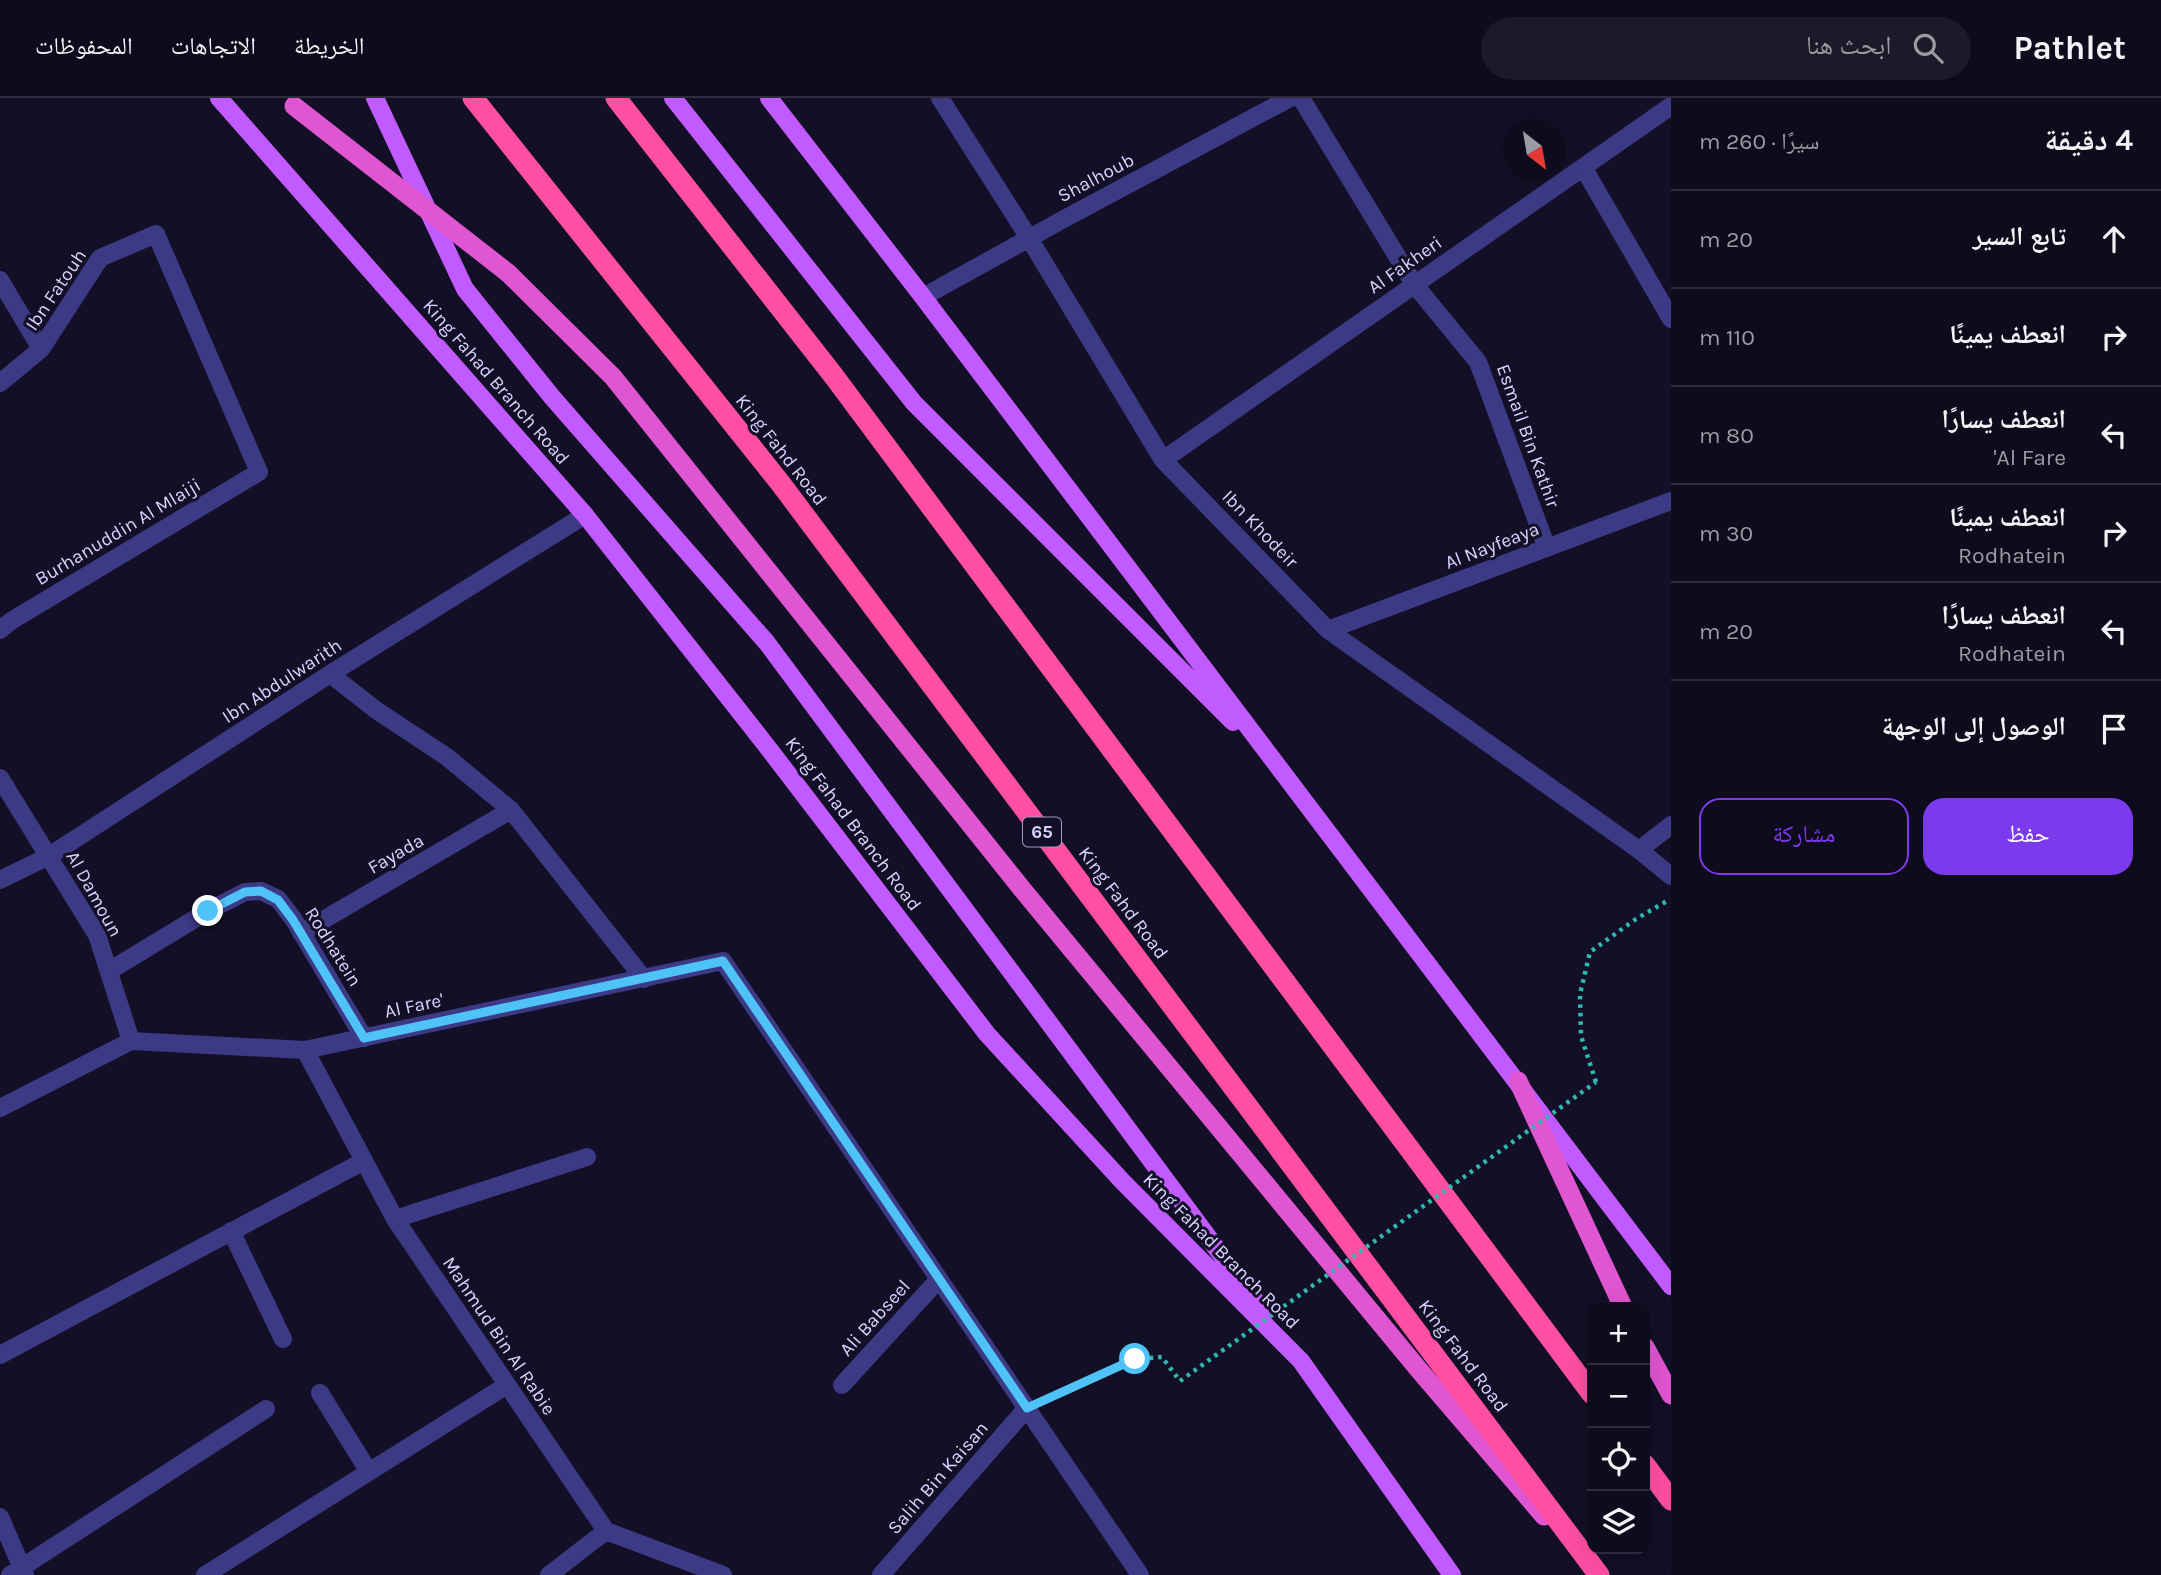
<!DOCTYPE html>
<html lang="ar">
<head>
<meta charset="utf-8">
<style>
	:root { --surface:#0e0b1c; --page:#1c1929; --text:#f1f3f6; --muted:#9b9ba3; --line:#2e2b3b; --accent:#7c3aed }
	body { margin:0; font-family:Karla,"Noto Naskh Arabic",sans-serif; background:var(--page); color:var(--text); direction:rtl }
	.controls { position:absolute; right:21px; bottom:21px; display:grid; overflow:hidden; border-radius:14px; box-shadow:0 7px 28px #0002 }
	.controls button { width:63px; height:63px; display:grid; place-items:center; padding:0; border:0; border-bottom:2px solid var(--line); background:var(--surface); color:var(--text); font:35px sans-serif }
	.compass { position:absolute; left:1503px; top:21px; width:63px; height:63px; border-radius:50%; background:var(--surface); box-shadow:0 7px 28px #0002; rotate:149deg }
	.stop { position:absolute; width:21px; height:21px; margin:-16px; border:5px solid #4fc3f7; border-radius:50%; background:#fff }
	.stop.end { background:#4fc3f7; border-color:#fff; box-shadow:0 2px 7px #0008 }
	.list { margin:0; padding:0; list-style:none }
	h2 { display:flex; justify-content:space-between; align-items:center; height:91px; margin:0; padding:0 28px; font-size:30px }
	h2 small { font-size:23px; font-weight:400; color:var(--muted) }
	.list li { display:grid; grid-template-columns:46px 1fr auto; gap:21px; align-items:center; box-sizing:border-box; height:98px; padding:0 28px; border-top:2px solid var(--line) }
	.list b { display:block; font-size:26px; white-space:nowrap }
	.list p { margin:0; font-size:23px; white-space:nowrap; color:var(--muted) }
	.list em { font-size:23px; font-style:normal; color:var(--muted) }
	.actions { display:flex; gap:14px; padding:21px 28px }
	.actions a { flex:1; padding:16px 0; border:2px solid var(--accent); border-radius:21px; text-align:center; font-size:24px; color:var(--accent) }
	.actions .main { background:var(--accent); color:#fff }
	.icon { flex:none; width:38px; height:38px; fill:none; stroke:currentColor; stroke-width:2; stroke-linecap:round; stroke-linejoin:round }
	.map { position:relative; flex:none; width:1671px; height:1477px; overflow:hidden; direction:ltr }
	header { display:flex; align-items:center; gap:42px; box-sizing:border-box; height:98px; padding:0 35px; background:var(--surface); border-bottom:2px solid var(--line) }
	header strong { font-size:33px }
	nav { display:flex; gap:38px; margin-inline-start:auto; font-size:24px }
	.search { width:490px; height:63px; background:var(--page); display:flex; align-items:center; gap:18px; box-sizing:border-box; padding:0 24px; border-radius:38px; color:var(--muted); font-size:26px }
	main { display:flex }
	aside { flex:1; background:var(--surface) }
	.map>svg:first-child { display:block }
	.lines { fill:none; stroke-linecap:round; stroke-linejoin:round }
	.path { stroke:#2fb8b0; stroke-width:4.5; stroke-dasharray:3.5 5; stroke-linecap:butt }
	.minor { stroke:#3d3a85; stroke-width:18 }
	.primary { stroke:#c25bff; stroke-width:18 }
	.trunk { stroke:#e055d1; stroke-width:19 }
	.motorway { stroke:#ff4fa3; stroke-width:21 }
	.path-bridge { stroke:#2fb8b0; stroke-width:4.5; stroke-dasharray:3.5 5; stroke-linecap:butt }
	.trunk-bridge { stroke:#e055d1; stroke-width:19 }
	.route { stroke:#4fc3f7; stroke-width:9 }
	.labels { text-anchor:middle; dominant-baseline:central; stroke-width:6; stroke-linejoin:round; paint-order:stroke }
	.shield { fill:#130f26; stroke:#9e99be; stroke-width:2 }
	.shield-label { font-size:18px; font-weight:bold; fill:#d9d4ff }
	.street-label { font-size:19px; fill:#d9d4ff; stroke:#130f26 }
</style>
</head>
<body>
<header>
<strong>Pathlet</strong>
<div class="search"><svg class="icon" aria-label="search" viewBox="0 0 24 24"><circle cx="10" cy="10" r="6"/><path d="M15 15l6 6"/></svg>ابحث هنا</div>
<nav><a>الخريطة</a><a>الاتجاهات</a><a>المحفوظات</a></nav>
</header>
<main>
<aside>
<h2>4 دقيقة<small>سيرًا · 260 m</small></h2>
<ul class="list">
<li><svg class="icon" aria-label="ahead" viewBox="0 0 24 24"><path d="M12 20V5M6 11l6-6 6 6"/></svg><div><b>تابع السير</b></div><em>20 m</em></li>
<li><svg class="icon" aria-label="right" viewBox="0 0 24 24"><path d="M7 20v-9h11M14 6l5 5-5 5"/></svg><div><b>انعطف يمينًا</b></div><em>110 m</em></li>
<li><svg class="icon" aria-label="left" viewBox="0 0 24 24"><path d="M17 20v-9H6M10 6l-5 5 5 5"/></svg><div><b>انعطف يسارًا</b><p>Al Fare'</p></div><em>80 m</em></li>
<li><svg class="icon" aria-label="right" viewBox="0 0 24 24"><path d="M7 20v-9h11M14 6l5 5-5 5"/></svg><div><b>انعطف يمينًا</b><p>Rodhatein</p></div><em>30 m</em></li>
<li><svg class="icon" aria-label="left" viewBox="0 0 24 24"><path d="M17 20v-9H6M10 6l-5 5 5 5"/></svg><div><b>انعطف يسارًا</b><p>Rodhatein</p></div><em>20 m</em></li>
<li><svg class="icon" aria-label="arrive" viewBox="0 0 24 24"><path d="M6 21V4h12l-3 4 3 4H6"/></svg><div><b>الوصول إلى الوجهة</b></div></li>
</ul>
<div class="actions"><a class="main">حفظ</a><a>مشاركة</a></div>
</aside>
<div class="map">
<svg width="1671" height="1477" viewBox="0 0 1671 1477">
	<rect width="100%" height="100%" fill="#130f26"/>
	<g class="lines">
		<path class="path" d="M1596,984L1581,938L1580,896L1590,854L1636,821L1667,803
			M1048,1301L1135,1261L1162,1259L1180,1283"/>
		<path class="minor" d="M940,0L1029,140L1163,362L1328,532L1639,752L1671,778
			M1301,0L1414,186L1478,264L1547,450
			M1583,69L1671,221
			M0,182L41,251
			M923,199L1062,122L1290,0
			M0,285L41,251L100,160L156,136L259,374L11,523L0,532
			M1163,362L1671,8
			M1328,532L1671,403
			M330,576L376,612L447,659L511,712L644,881
			M0,680L97,837L131,943
			M1639,752L1671,727
			M0,782L49,758L330,576L585,417
			M301,835L511,712
			M109,873L208,813L245,794L261,793L278,801L294,822L364,940
			M305,952L395,1121L606,1433L723,1477
			M0,1010L131,943L305,952L723,863L1140,1477
			M395,1121L587,1059
			M231,1133L283,1241
			M0,1257L364,1063
			M842,1287L939,1181
			M320,1295L369,1374
			M0,1419L25,1477
			M10,1477L266,1311
			M205,1477L507,1287
			M549,1477L606,1433
			M881,1477L1027,1310"/>
		<path class="primary" d="M219,0L585,417L769,651L987,936L1123,1084L1301,1263L1452,1477
			M375,0L465,191L552,299L767,545L1263,1213
			M673,0L914,305L1233,624
			M769,0L923,199L1671,1188"/>
		<path class="trunk" d="M508,175L613,279L1022,791L1419,1272L1544,1418
			M1518,983L1623,1209
			M1645,1249L1671,1297"/>
		<path class="motorway" d="M473,0L781,386L1599,1477
			M616,0L833,277L1592,1296
			M1645,1367L1671,1402"/>
		<path class="path-bridge" d="M1180,1283L1596,984"/>
		<path class="trunk-bridge" d="M294,8L508,175"/>
	</g>
	<g class="lines">
		<path class="route" d="M208,813L245,794L261,793L278,802L293,822L364,940L723,863L1027,1310L1135,1261"/>
	</g>
	<g class="labels">
		<rect class="shield" x="1023" y="719.5" width="38" height="29" rx="5"/>
		<g class="shield-label">
			<text x="1042" y="734">65</text>
		</g>
		<g class="street-label">
			<text transform="translate(1096 80) rotate(-28)">Shalhoub</text>
			<text transform="translate(1405 167) rotate(-35)">Al Fakheri</text>
			<text transform="translate(56 192) rotate(-56)">Ibn Fatouh</text>
			<text transform="translate(496 284) rotate(49)">King Fahad Branch Road</text>
			<text transform="translate(1528 338) rotate(70)">Esmail Bin Kathir</text>
			<text transform="translate(781 352) rotate(52)">King Fahd Road</text>
			<text transform="translate(1260 431) rotate(46)">Ibn Khodeir</text>
			<text transform="translate(118 434) rotate(-31)">Burhanuddin Al Mlaiji</text>
			<text transform="translate(1492 448) rotate(-21)">Al Nayfeaya</text>
			<text transform="translate(282 583) rotate(-33)">Ibn Abdulwarith</text>
			<text transform="translate(853 726) rotate(53)">King Fahad Branch Road</text>
			<text transform="translate(396 756) rotate(-30)">Fayada</text>
			<text transform="translate(94 796) rotate(61)">Al Damoun</text>
			<text transform="translate(1123 805) rotate(53)">King Fahd Road</text>
			<text transform="translate(333 849) rotate(58)">Rodhatein</text>
			<text transform="translate(414 908) rotate(-12)">Al Fare'</text>
			<text transform="translate(1221 1153) rotate(45)">King Fahad Branch Road</text>
			<text transform="translate(875 1220) rotate(-48)">Ali Babseel</text>
			<text transform="translate(499 1238) rotate(56)">Mahmud Bin Al Rabie</text>
			<text transform="translate(1463 1258) rotate(53)">King Fahd Road</text>
			<text transform="translate(938 1380) rotate(-49)">Salih Bin Kaisan</text>
		</g>
	</g>
</svg>
<div class="controls">
<button>+</button>
<button>−</button>
<button><svg class="icon" aria-label="locate" viewBox="0 0 24 24"><circle cx="12" cy="12" r="6"/><path d="M12 2v4M12 18v4M2 12h4M18 12h4"/></svg></button>
<button><svg class="icon" aria-label="layers" viewBox="0 0 24 24"><path d="M12 4l9 5-9 5-9-5zM3 14l9 5 9-5"/></svg></button>
</div>
<svg class="compass" viewBox="-18 -18 36 36"><path d="M0-13l5 13h-10z" fill="#e53935"/><path d="M0 13l5-13h-10z" fill="#9b9ba3"/></svg>
<div class="stop" style="left:1135px;top:1261px"></div>
<div class="stop end" style="left:208px;top:813px"></div>
</div>
</main>
</body>
</html>
